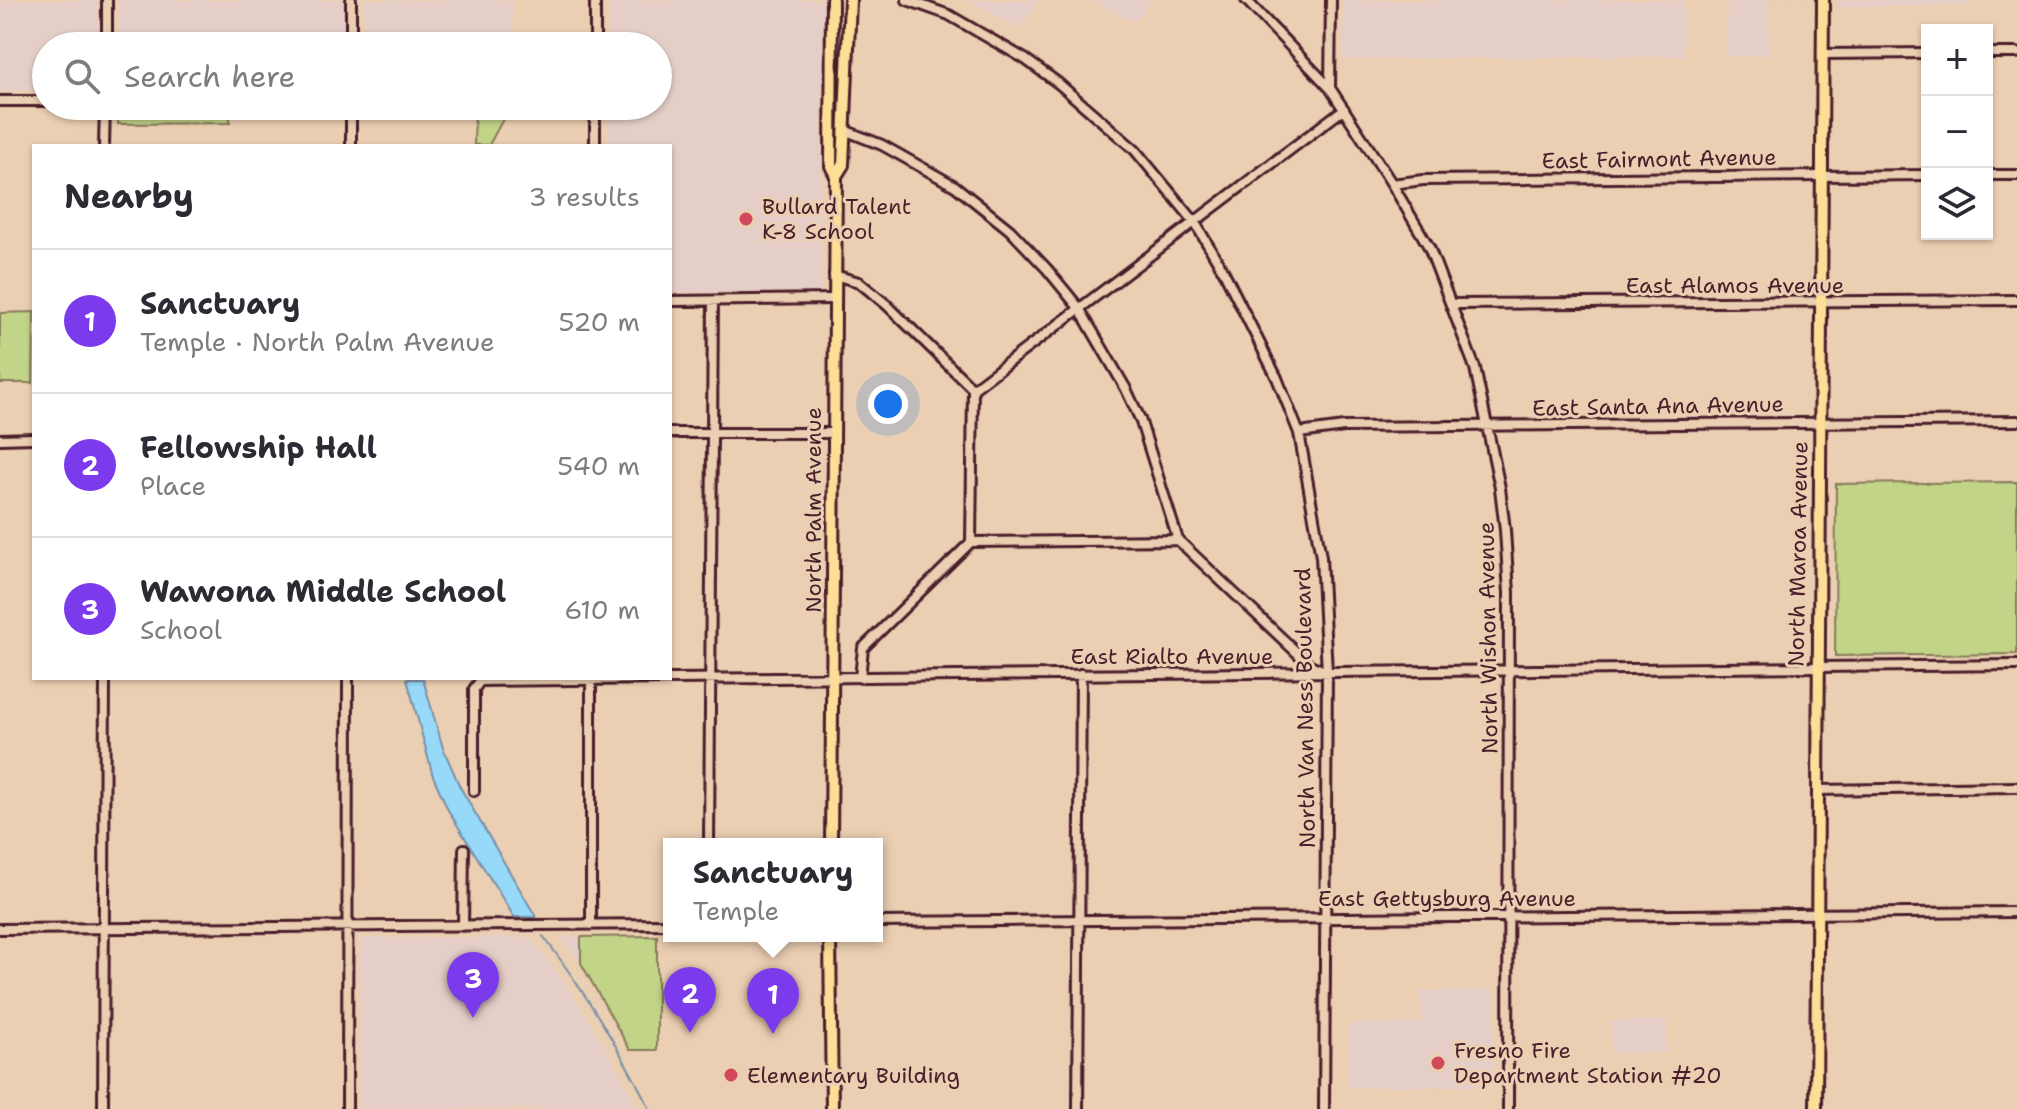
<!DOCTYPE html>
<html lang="en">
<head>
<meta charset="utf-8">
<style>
	:root { --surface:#fff; --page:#f7f7f7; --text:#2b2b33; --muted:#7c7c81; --line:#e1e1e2; --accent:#7c3aed }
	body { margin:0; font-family:"Shantell Sans",sans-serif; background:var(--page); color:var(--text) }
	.controls { position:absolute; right:24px; top:24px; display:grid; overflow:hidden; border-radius:0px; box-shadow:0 2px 6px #0004 }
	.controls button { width:72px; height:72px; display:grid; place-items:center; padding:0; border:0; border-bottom:2px solid var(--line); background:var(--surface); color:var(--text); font:40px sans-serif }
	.you { position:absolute; left:888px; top:404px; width:28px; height:28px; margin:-20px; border:6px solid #fff; border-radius:50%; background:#1a73e8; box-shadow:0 0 0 12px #1a73e833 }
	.badge { display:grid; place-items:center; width:52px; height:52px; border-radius:50%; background:var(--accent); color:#fff; font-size:26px; font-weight:700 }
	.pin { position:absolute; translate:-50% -66px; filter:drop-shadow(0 2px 4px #0008) }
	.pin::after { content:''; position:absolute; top:42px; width:28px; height:24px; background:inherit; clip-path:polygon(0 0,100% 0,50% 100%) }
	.popup { position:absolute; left:663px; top:838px; width:220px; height:104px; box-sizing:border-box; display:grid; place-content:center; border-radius:0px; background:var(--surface); filter:drop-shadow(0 2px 6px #0005); font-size:26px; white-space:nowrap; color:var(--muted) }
	.popup b { font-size:30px; color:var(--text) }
	.popup::after { content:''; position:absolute; left:50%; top:100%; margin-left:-16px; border:16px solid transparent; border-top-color:var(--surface) }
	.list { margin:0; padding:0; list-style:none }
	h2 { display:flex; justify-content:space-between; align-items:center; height:104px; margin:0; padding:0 32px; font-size:34px }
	h2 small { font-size:26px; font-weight:400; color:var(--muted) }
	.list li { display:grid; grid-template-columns:52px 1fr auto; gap:24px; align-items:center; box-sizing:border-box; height:144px; padding:0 32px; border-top:2px solid var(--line) }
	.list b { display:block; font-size:30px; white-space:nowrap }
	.list p { margin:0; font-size:26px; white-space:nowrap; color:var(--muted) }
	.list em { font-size:26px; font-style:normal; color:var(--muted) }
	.icon { flex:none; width:44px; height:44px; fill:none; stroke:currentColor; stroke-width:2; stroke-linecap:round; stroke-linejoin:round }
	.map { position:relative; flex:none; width:2017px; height:1109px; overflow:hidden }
	.search { position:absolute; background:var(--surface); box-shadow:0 2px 6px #0004; left:32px; top:32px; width:640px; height:88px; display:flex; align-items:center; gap:20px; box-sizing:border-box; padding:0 28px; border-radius:44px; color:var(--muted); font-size:30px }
	.panel { position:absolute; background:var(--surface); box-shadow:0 2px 6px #0004; left:32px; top:144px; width:640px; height:536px; border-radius:0px }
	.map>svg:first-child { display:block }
	.built { fill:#e6cec8 }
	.green { fill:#c2d488; stroke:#867a5a; stroke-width:2 }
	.water { fill:#97d9f9; stroke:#788fa7; stroke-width:2 }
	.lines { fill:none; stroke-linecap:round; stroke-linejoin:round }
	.stream { stroke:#788fa7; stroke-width:2 }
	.minor-casing { stroke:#4a1f2b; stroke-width:14 }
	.major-casing { stroke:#4a1f2b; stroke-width:16 }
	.minor { stroke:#ebcfb2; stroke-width:8 }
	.major { stroke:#fcde96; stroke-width:10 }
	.poi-dot { fill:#d1495b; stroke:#ebcfb2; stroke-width:3 }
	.labels { text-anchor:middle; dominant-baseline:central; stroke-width:6; stroke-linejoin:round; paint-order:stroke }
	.street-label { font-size:22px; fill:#4a1f2b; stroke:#ebcfb2 }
	.poi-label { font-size:22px; fill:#4a1f2b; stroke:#ebcfb2; text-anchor:start }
</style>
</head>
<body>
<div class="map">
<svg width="2017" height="1109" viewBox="0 0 2017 1109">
	<rect width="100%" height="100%" fill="#ebcfb2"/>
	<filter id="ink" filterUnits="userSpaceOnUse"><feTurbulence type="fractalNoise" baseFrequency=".0125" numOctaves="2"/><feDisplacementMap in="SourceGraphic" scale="16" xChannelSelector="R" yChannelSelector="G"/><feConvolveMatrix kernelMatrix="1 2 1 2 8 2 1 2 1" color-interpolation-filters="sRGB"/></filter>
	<g filter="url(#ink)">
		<path class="built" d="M0,0H98L99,46H46V91H0Z
			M118,0H344V39L269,40L268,46H118Z
			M364,0H513V46H364Z
			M608,0H823L821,292L670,293V146H608V106H658V46H608Z
			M967,0H1039L1020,29Z
			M1083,0H1152L1135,22L1098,4Z
			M1343,0H1684V56L1343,60Z
			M1727,0H1807L1769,1V56H1726Z
			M1838,0H1968V5L1838,7Z
			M529,937L567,985L608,1051L638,1109H359L360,938Z
			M560,937H581V963Z
			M1494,990L1493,1086L1348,1087V1024L1421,1023V991Z
			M1667,1020L1666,1052L1611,1053V1021Z"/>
		<path class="green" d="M118,106H230V123L118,124Z
			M475,106H510L489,145H474Z
			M34,312L33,383H0V313Z
			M2017,482V654L1835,656L1836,484Z
			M657,936V1050H630L581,963V937Z"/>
		<path class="water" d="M407,679H423L443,748L460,787L536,917H514L448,810L433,776Z"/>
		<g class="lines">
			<path class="stream" d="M543,936C585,991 619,1048 650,1109"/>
			<defs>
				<path id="minor" d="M107,0V46
					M907,0L949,15L1025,59L1058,83L1135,150L1194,221L1224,272L1277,378L1299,433L1321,557L1327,672L1324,1109
					M1246,0L1330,88L1392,184L1429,247L1475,368L1500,488L1505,530L1509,593L1508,1109
					M351,46V0
					M595,46V0
					M1987,53H2017
					M1823,54L1927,53
					M1330,88L1331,0
					M0,101H46
					M351,106V146
					M595,106V146
					M844,130L882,145L955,186L1010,230L1047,269L1079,308L1126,389L1140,419L1178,540L1310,665L1322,670
					M104,146L105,106
					M1987,175H2017
					M1392,184L1423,180L1927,175
					M834,275L859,282L887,305L973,389L971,542L863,648L860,678
					M670,301L834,299
					M1453,304L2017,300
					M973,389L1344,109
					M670,433H833
					M1299,433L1344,427L2017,421
					M0,439L34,438
					M971,542L1178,540
					M1817,790L2017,787
					M474,791V689L480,681L2017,665
					M709,844L713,301
					M877,922L2017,912
					M591,925V678
					M463,926L464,849
					M0,929L669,924
					M103,1109L105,678
					M347,1109L348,678
					M1078,1109L1081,674"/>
				<path id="major" d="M836,176L843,165L850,0
					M831,844L836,176L831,166L832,0
					M830,936L832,1109
					M1816,1109L1823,0"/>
			</defs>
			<use href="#minor" class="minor-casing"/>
			<use href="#major" class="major-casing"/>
			<use href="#minor" class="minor"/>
			<use href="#major" class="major"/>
		</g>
	</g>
	<g class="poi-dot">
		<circle cx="746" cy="219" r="8"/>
		<circle cx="1438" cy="1063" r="8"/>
		<circle cx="731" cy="1075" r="8"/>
	</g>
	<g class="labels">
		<g class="street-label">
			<text transform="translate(1659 159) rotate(-1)">East Fairmont Avenue</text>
			<text x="1735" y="285">East Alamos Avenue</text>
			<text transform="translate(1658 406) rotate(-1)">East Santa Ana Avenue</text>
			<text transform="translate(813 510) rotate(-90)">North Palm Avenue</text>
			<text transform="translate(1798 554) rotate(-89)">North Maroa Avenue</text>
			<text transform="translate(1488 638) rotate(-91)">North Wishon Avenue</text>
			<text x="1172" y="656">East Rialto Avenue</text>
			<text transform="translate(1305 708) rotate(-91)">North Van Ness Boulevard</text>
			<text x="1447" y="898">East Gettysburg Avenue</text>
		</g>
		<g class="poi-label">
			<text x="762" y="206">Bullard Talent<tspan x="762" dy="25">K-8 School</tspan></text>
			<text x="1454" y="1050">Fresno Fire<tspan x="1454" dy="25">Department Station #20</tspan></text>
			<text x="747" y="1075">Elementary Building</text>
		</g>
	</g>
</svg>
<div class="controls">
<button>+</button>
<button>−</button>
<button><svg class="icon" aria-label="layers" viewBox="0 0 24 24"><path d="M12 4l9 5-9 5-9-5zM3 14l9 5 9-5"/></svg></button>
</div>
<div class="you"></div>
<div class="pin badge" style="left:773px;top:1034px">1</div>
<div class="popup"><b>Sanctuary</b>Temple</div>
<div class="pin badge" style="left:690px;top:1033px">2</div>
<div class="pin badge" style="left:473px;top:1018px">3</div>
<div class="search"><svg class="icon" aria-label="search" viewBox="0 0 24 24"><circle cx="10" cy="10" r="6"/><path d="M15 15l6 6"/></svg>Search here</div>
<section class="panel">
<h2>Nearby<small>3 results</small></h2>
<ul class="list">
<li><span class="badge">1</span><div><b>Sanctuary</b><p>Temple · North Palm Avenue</p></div><em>520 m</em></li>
<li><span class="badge">2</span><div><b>Fellowship Hall</b><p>Place</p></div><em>540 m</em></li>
<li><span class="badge">3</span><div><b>Wawona Middle School</b><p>School</p></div><em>610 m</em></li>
</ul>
</section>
</div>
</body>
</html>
